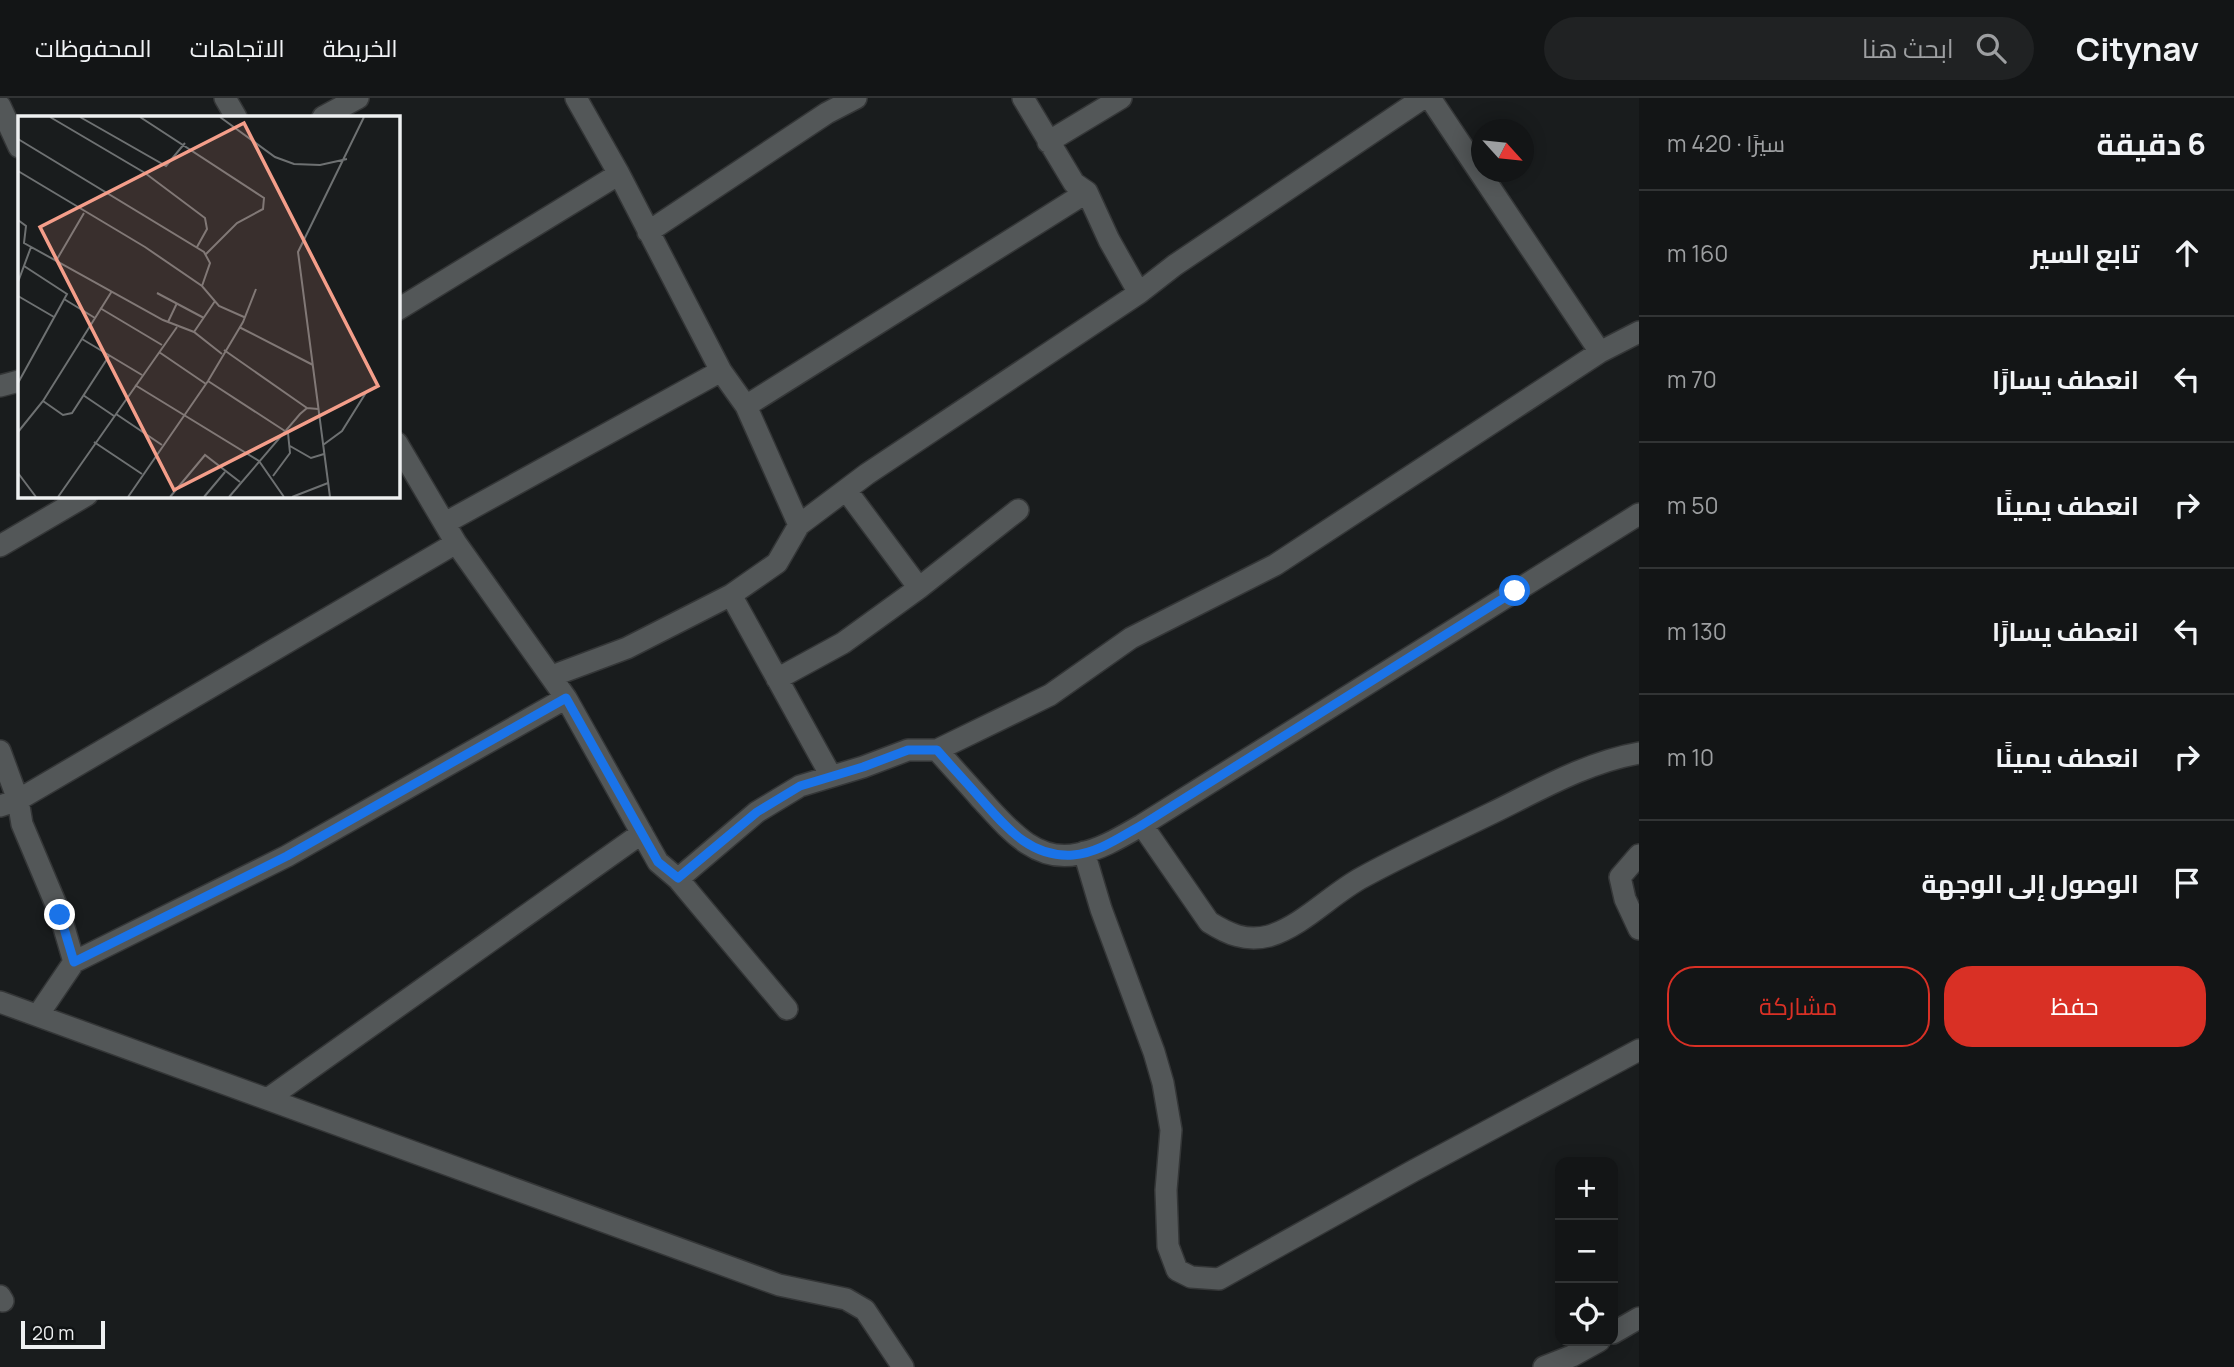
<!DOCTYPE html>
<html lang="ar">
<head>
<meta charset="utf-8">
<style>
	:root { --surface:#131516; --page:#202223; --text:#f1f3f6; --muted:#9d9fa1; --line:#323435; --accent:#d93025 }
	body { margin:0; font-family:Manrope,Cairo,sans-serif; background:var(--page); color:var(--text); direction:rtl }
	.controls { position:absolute; right:21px; bottom:21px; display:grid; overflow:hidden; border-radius:14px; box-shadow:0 4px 18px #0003 }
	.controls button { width:63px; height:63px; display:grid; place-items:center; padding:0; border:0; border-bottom:2px solid var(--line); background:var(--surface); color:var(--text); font:35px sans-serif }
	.compass { position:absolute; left:1471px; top:21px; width:63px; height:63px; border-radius:50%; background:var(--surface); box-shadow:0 4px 18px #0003; rotate:117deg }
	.scale { position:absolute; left:21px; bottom:18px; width:84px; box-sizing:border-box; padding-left:7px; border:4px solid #eef0f1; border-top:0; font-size:19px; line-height:24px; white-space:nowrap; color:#eef0f1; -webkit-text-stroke:5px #101314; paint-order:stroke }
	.stop { position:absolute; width:21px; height:21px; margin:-16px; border:5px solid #1a73e8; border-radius:50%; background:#fff }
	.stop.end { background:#1a73e8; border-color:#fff; box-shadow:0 2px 7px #0008 }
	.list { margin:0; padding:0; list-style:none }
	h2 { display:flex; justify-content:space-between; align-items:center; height:91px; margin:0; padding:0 28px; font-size:30px }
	h2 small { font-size:23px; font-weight:400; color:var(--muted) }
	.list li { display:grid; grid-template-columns:46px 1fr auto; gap:21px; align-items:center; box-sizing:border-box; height:126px; padding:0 28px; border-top:2px solid var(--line) }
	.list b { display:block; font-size:26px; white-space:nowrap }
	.list em { font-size:23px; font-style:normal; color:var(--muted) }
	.actions { display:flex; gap:14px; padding:21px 28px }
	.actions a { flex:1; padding:16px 0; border:2px solid var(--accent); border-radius:28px; text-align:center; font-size:24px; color:var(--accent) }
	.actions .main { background:var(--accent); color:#fff }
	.icon { flex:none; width:38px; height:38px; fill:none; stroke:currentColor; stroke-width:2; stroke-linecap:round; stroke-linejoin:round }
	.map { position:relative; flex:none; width:1639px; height:1269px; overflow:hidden; direction:ltr }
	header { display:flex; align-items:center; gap:42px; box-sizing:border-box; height:98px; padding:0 35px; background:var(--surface); border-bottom:2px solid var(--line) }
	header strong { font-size:33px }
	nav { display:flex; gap:38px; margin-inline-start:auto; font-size:24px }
	.search { width:490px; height:63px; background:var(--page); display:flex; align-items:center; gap:18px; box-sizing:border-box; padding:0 24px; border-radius:38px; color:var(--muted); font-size:26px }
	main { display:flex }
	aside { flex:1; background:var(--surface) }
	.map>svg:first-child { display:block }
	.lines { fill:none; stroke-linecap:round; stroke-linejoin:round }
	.minor-casing { stroke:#343637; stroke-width:24 }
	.minor { stroke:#535758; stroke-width:21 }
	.route { stroke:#1a73e8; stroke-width:9 }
	.inset-road { fill:none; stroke:#6e7172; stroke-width:2 }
	.view { fill:#f49e8a; fill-opacity:0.15; stroke:#f49e8a; stroke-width:3.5 }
	.inset-edge { fill:none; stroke:#eef0f1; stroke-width:3.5 }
</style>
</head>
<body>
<header>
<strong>Citynav</strong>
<div class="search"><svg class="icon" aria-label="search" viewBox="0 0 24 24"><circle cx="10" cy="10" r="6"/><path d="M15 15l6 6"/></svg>ابحث هنا</div>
<nav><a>الخريطة</a><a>الاتجاهات</a><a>المحفوظات</a></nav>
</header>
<main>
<aside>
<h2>6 دقيقة<small>سيرًا · 420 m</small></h2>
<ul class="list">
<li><svg class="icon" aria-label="ahead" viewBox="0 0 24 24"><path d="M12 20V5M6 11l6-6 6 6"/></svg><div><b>تابع السير</b></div><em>160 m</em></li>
<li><svg class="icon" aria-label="left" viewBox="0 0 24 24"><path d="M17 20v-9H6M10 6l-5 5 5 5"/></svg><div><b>انعطف يسارًا</b></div><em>70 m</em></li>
<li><svg class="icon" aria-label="right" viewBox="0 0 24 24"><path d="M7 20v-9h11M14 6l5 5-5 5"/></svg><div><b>انعطف يمينًا</b></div><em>50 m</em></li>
<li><svg class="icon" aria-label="left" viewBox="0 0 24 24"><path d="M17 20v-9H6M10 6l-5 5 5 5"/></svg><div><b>انعطف يسارًا</b></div><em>130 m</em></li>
<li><svg class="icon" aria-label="right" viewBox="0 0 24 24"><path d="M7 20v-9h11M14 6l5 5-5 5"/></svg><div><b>انعطف يمينًا</b></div><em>10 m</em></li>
<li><svg class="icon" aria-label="arrive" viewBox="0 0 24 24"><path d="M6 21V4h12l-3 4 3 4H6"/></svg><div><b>الوصول إلى الوجهة</b></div></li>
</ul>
<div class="actions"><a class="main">حفظ</a><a>مشاركة</a></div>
</aside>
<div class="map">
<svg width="1639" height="1269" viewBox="0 0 1639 1269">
	<rect width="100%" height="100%" fill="#191c1d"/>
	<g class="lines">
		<defs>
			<path id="minor" d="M225,0L236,19
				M576,0L619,76L721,273L746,308L799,427
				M1023,0L1074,85L1087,94L1109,142L1139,195
				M1430,0L1600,254
				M0,8L19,49
				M323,19L358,0
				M1048,44L1121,0
				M648,134L827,15L856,0
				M397,212L619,76
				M0,288L19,283
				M746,308L1087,94
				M397,345L456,445L566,600L658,764L678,781L787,911
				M846,392L919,490
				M445,425L721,273
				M0,448L87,397
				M731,497L831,678
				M552,578L627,550L731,497L777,465L799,427L867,376L1139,195L1175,167L1423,0
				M777,581L843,545L919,490L1018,412
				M937,652C951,668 966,684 980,700C1006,728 1035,766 1078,756C1102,751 1121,739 1142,727L1639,416
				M0,653L18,702L22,726L60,816L74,864L38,917
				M0,708L18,702L456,445
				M1142,727L1209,824C1228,836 1246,844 1269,838C1304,827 1331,796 1363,779C1405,756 1449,736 1492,715C1539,692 1587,664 1639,655
				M1084,754L1101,811L1154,954L1163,985L1171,1032L1166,1092L1168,1148L1177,1172L1191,1179L1219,1181L1413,1073L1639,952
				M1639,757L1620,779L1625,801L1639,831
				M678,781L757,714L800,688L863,669L908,652H937L1050,597L1131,540L1275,467L1600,254L1639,234
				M74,864L287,758L566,600
				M0,904L779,1187L846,1201L865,1212L903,1269
				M269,1000L642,735
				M0,1198L3,1203
				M1613,1235L1639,1220
				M1544,1269L1572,1258L1599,1243"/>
		</defs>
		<use href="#minor" class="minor-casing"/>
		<use href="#minor" class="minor"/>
	</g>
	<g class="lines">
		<path class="route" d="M60,817L74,864L287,758L566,600L658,764L678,780L757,714L800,688L863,669L908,652H937C951,668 966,684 980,700C1006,729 1030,760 1073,757C1098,755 1120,739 1142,727L1515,493"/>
	</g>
	<g transform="translate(18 18)">
		<rect width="382" height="382" fill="#191c1d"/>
		<path class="inset-road" d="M32,1L127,57L187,102L189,113L179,131M62,1L148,50L167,27M122,1L246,82L245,93L219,107L188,138M202,1L257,41L276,48L302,49L329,43M0,23L186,136L192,147L184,170M0,55L127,131L184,170L201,190L226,201M0,104L8,110L6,127L145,204L176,216L204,238M38,145L66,97M0,166L13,131M139,177L186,202M0,180L36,201M46,183L77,202M82,192L144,229M150,206L159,187M221,211L295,249M176,216L197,185M64,223L124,259M206,234L289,292M141,236L188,268M190,265L270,317L272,337L255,360M0,267L49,178L6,150M117,269L241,345L266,381M65,279L96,300M25,285L45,299L54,297L91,240M98,298L144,329M0,316L25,285L94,175M76,326L124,358M305,329L324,315L349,275M272,330L293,342L306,338M0,357L18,381M40,381L159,211M110,381L190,265L225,206L238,173M152,381L187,339L222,366M186,381L207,356M211,381L282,298L289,292L300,293M274,381L310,367M312,381L280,136L346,1"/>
		<path class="view" d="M226,7L360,270L156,374L22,111Z"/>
		<rect width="382" height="382" class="inset-edge"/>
	</g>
</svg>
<div class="controls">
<button>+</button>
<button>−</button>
<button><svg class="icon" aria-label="locate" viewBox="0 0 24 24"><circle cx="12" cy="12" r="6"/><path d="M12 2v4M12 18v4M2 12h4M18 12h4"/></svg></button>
</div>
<svg class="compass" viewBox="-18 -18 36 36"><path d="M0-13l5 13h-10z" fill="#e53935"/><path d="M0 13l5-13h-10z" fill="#9d9fa1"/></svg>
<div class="scale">20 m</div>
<div class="stop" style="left:1515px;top:493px"></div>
<div class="stop end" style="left:60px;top:817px"></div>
</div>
</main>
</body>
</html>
